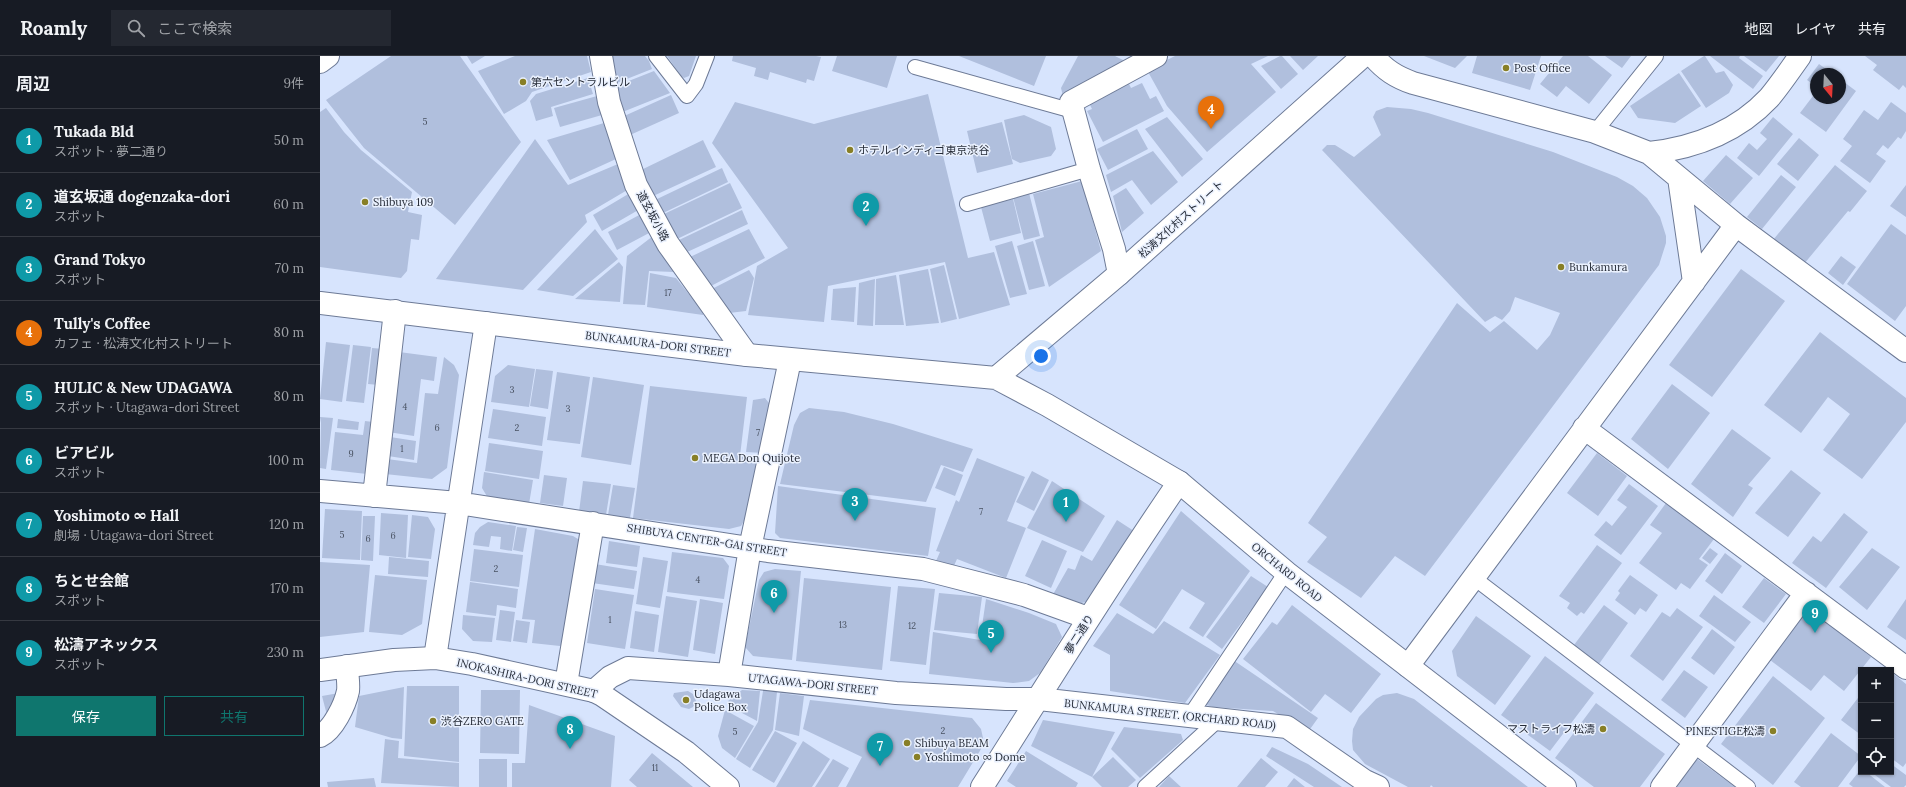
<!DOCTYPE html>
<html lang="ja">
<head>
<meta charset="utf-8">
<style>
	:root { --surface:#171b24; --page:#242831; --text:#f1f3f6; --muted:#9ea1a6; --line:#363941; --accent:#0f766e }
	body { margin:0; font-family:Lora,"Noto Sans JP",serif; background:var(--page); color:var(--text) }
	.controls { position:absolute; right:12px; bottom:12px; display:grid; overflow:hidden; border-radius:0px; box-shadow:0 1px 3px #0004 }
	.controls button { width:36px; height:36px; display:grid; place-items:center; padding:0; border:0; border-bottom:1px solid var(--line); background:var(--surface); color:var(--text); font:20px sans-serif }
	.compass { position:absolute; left:1490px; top:12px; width:36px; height:36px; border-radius:50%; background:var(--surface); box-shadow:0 1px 3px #0004; rotate:162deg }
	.you { position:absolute; left:721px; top:300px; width:14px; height:14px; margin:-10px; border:3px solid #fff; border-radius:50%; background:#1a73e8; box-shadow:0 0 0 6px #1a73e833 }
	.badge { display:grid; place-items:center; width:26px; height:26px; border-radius:50%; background:var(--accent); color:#fff; font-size:13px; font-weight:700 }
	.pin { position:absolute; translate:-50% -33px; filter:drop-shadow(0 1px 2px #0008) }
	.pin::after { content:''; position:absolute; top:21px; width:14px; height:12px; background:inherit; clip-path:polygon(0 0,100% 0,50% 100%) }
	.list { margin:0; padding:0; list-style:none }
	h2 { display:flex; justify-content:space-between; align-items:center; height:52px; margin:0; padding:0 16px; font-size:17px }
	h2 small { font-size:13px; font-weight:400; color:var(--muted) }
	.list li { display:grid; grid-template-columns:26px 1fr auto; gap:12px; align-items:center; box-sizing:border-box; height:64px; padding:0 16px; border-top:1px solid var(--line) }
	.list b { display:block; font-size:15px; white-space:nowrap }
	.list p { margin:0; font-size:13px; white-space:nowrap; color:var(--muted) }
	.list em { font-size:13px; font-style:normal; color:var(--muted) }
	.actions { display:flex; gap:8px; padding:12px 16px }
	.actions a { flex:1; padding:9px 0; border:1px solid var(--accent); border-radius:0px; text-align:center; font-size:14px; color:var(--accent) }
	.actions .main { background:var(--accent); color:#fff }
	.icon { flex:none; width:22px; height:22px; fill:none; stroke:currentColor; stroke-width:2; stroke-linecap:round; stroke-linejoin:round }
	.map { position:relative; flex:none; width:1586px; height:731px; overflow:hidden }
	header { display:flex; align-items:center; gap:24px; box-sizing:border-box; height:56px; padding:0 20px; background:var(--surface); border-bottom:1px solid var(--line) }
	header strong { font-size:19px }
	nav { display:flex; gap:22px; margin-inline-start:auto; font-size:14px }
	.search { width:280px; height:36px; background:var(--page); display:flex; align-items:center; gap:10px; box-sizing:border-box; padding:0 14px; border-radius:0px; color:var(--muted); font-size:15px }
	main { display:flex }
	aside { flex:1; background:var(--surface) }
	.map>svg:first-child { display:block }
	.building { fill:#b0bfdd }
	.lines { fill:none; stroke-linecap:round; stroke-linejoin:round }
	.lane-casing { stroke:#6d7a96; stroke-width:16 }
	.street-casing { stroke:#6d7a96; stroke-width:24 }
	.secondary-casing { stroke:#6d7a96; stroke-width:24 }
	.lane { stroke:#fff; stroke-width:14 }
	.street { stroke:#fff; stroke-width:22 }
	.secondary { stroke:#fff; stroke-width:22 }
	.poi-dot { fill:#887f26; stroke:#eaf1fe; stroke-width:1.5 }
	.labels { text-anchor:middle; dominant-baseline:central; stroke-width:3; stroke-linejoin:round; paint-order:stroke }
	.number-label { font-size:9px; fill:#485161 }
	.poi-label { font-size:11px; fill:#262c38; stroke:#eaf1fe; text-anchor:start }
	.street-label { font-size:11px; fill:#262c38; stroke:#eaf1fe }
</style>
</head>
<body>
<header>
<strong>Roamly</strong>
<div class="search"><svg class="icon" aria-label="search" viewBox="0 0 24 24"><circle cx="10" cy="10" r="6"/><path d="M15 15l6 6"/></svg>ここで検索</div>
<nav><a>地図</a><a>レイヤ</a><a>共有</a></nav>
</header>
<main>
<aside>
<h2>周辺<small>9件</small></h2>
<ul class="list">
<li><span class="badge" style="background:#0f9aa8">1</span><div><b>Tukada Bld</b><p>スポット · 夢二通り</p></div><em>50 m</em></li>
<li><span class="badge" style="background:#0f9aa8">2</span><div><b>道玄坂通 dogenzaka-dori</b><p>スポット</p></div><em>60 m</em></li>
<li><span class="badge" style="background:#0f9aa8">3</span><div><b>Grand Tokyo</b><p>スポット</p></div><em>70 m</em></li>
<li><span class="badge" style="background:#e8710a">4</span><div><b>Tully's Coffee</b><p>カフェ · 松涛文化村ストリート</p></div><em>80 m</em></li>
<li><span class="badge" style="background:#0f9aa8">5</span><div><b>HULIC &amp; New UDAGAWA</b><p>スポット · Utagawa-dori Street</p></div><em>80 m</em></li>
<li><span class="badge" style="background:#0f9aa8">6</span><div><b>ビアビル</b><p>スポット</p></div><em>100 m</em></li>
<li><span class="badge" style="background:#0f9aa8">7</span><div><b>Yoshimoto ∞ Hall</b><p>劇場 · Utagawa-dori Street</p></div><em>120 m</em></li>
<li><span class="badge" style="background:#0f9aa8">8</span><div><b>ちとせ会館</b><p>スポット</p></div><em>170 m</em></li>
<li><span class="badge" style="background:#0f9aa8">9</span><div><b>松濤アネックス</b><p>スポット</p></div><em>230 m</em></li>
</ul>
<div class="actions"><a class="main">保存</a><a>共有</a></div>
</aside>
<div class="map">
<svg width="1586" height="731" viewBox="0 0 1586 731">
	<rect width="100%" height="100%" fill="#d7e4fd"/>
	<path class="building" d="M71,0H140L201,86L135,169L44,92L6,44Z
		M147,0H165L152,8Z
		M195,0H267L271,16L212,36L206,45L184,58L158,15Z
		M288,0H325L329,5L332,13L294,28Z
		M347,0H376L369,20L364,22L361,20Z
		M413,0H496L501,1L494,25L487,23L486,27L450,16L448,24L434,20L436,12L412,5Z
		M517,0H577L567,32L512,15Z
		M639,0H726L714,30Z
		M758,0H795L807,6L743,40L741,32Z
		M855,0H948L931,8L956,36L887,96L847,50L827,14Z
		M960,0H962L978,18L961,33L941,10Z
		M970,0H998L983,14Z
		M1104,0H1147L1135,12Z
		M1157,0H1221L1210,34L1152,17Z
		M1243,0H1268L1292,19L1269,48L1246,30L1237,41L1220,28Z
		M1285,0H1311L1302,12Z
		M1384,0H1385L1396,17L1404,15L1413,29L1409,37L1386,52L1361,15Z
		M1390,0H1420L1419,2L1443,20L1433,33Z
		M1424,0H1459L1446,16Z
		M1545,0H1586V32L1583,29L1579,34L1553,14L1557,9Z
		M1499,8L1513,18H1496V30L1487,24Z
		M334,15L350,37L300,57L296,30Z
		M1359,17L1381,50L1355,67L1318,62L1310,50Z
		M268,22L273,38L231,51L233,60L216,65L210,45L216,38Z
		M1520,23L1536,35L1506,76L1480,57L1496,36V42H1520Z
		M807,24L811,32L822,27L830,43L836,40L844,55L783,86L767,55L772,53L768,45Z
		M608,38L648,202L674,196L690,249L639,263L625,206L508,230L504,266L428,259L437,210L468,192L392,87L415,46L494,68Z
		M351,39L359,57L310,79L302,61Z
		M277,40L282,59L240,71L234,52Z
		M1571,46L1586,57V75L1581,83L1578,81L1568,93L1563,89L1556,98L1566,105L1550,127L1520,105L1532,90L1523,83L1544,54L1558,64Z
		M1067,51L1091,53L1108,57L1233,96L1297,121L1313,130L1327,142L1340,161L1346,180V187L1339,209L1105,520L1075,500L1041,542L987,506L1007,481L988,467L1137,247L1170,276L1184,265L1217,294L1230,279L1240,257L1195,241L1190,255L1182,264L1175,260L1165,266L1002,94L1007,89H1015L1034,101L1061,79L1053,61L1056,55Z
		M6,52L24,76L41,94L92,136L88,156L102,159L99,184L91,183L87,215L81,222L0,211V56Z
		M704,59L731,71L736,93L731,100L700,107L692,103L684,64Z
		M847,61L883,103L862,121L825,73Z
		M1453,61L1473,78L1439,120L1417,102L1429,87L1437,94L1447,83L1440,77Z
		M682,66L693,108L657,117L647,75Z
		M284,67L296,103L250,124L227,84Z
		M817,73L828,93L788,114L777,93Z
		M1479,82L1499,99L1478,125L1457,108Z
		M215,83L248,129L298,108L309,133L265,159L267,166L203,234L116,223Z
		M383,84L396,111L331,141L319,115Z
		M833,95L858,126L831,149L812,124L791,136L786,119Z
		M1406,99L1433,122L1410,148L1383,125Z
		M1515,109L1547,135L1530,156L1528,155L1484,208L1453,184Z
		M402,112L408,126L341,158L335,144Z
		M1461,119L1476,131L1442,173L1427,161Z
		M762,125L781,195L729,231L715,184L724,181L713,138Z
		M410,127L422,152L357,183L344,158Z
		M1586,129V161L1570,150Z
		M806,132L824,157L802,176L793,140Z
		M310,137L320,153L282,175L273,159Z
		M709,137L720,180L704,184L693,141Z
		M693,143L701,177L670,185L661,151Z
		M422,154L428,168L365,197L359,184Z
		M321,158L331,176L297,194L288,176Z
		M1571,168L1586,179V250L1575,265L1527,228Z
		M275,173L298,203L253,240L217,234Z
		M429,173L445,202L389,231L368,202Z
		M333,180L354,216L329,215L325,249L303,248L307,200Z
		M692,185L707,238L690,242L675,190Z
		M713,185L725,230L709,234L697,190Z
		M1521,200L1536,211L1523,229L1508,217Z
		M299,206L303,211L300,246L255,243Z
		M624,209L637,263L621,267L610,213Z
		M608,213L619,267L586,270L579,219Z
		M1421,213L1465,245L1392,341L1349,309Z
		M429,214L434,222L426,255L409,257L388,235Z
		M330,217L356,222L384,257L383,259L327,251Z
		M576,219L584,269H555L556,223Z
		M555,223L553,270L537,269L539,227Z
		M536,231L534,266L511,264L513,233Z
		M1500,276L1586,342V366L1542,423L1503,394L1530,358L1508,341L1481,377L1444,349Z
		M6,286L30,289L22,346L0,343Z
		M33,289L51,291L44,347L26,345Z
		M52,292L64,293L59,329L48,328Z
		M79,296L117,301L114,325L101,323L94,380L68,376Z
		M124,301L134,309L139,319L127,412L112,423L65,418L67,403L97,407L105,337L118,338Z
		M188,309L215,313L209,351L171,346L175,320Z
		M216,313L233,315L228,353L210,350Z
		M237,316L270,321L260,388L227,384Z
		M273,321L324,329L311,409L261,401Z
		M1352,328L1390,357L1348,413L1311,383Z
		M330,330L427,341L420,400L439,404L425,463L421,470L409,473L313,462Z
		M445,342L452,351L443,397L426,396L433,344Z
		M489,352L524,356L573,368L653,393L643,416L621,409L606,446L460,428L474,369L480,357Z
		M173,353L226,361L222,390L168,382Z
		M0,361L13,362L6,413L0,412L1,367Z
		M18,363L39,366L38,374L17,372Z
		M45,365L53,366L47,418L11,414L15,376L43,379Z
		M1412,373L1451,402L1428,429L1433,432L1413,461L1371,428Z
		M70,381L96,385L94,404L68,400Z
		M169,387L223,395L219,423L165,415Z
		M1277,397L1307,420L1278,460L1247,437Z
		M657,402L705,421L687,465L706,472L686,522L637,503L633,512L616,505L620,496L616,495L636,444L639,446Z
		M624,411L643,419L635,440L615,432Z
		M1471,414L1501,437L1468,481L1435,457Z
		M712,415L729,424L714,455L696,446Z
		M164,416L213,424L209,448L168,442L162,432Z
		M224,419L247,422L243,450L220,447Z
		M263,425L291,428L286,459L259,456Z
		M732,425L785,460L763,496L707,472Z
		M1309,428L1338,450L1301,499L1274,479L1286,465L1292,470L1307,451L1297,444Z
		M293,429L315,432L310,462L288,459Z
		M458,430L616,452L608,500L460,482L455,477Z
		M1346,447L1394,483L1379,503L1388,509L1370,533L1361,527L1356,534L1319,507L1342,477L1330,469Z
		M5,453L42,455L40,504L2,502Z
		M861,455L930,515L883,581L869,572L885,547L862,533L836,573L799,549Z
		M61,457L88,459L86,502L59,499Z
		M1524,457L1548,476L1506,532L1472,507L1493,480L1501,486Z
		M92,459L108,461L115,473L111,503L88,501Z
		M43,460H55L53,505L41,504Z
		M797,464L817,477L771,545L752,549L731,542L748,512L755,514L761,499L772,505Z
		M168,466L196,470L192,495L180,493L181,481L171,480L169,491L153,489L155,477L160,471Z
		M197,471L207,472L203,496L193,494Z
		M215,473L253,480L258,483L262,490L245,587L240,590L212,587L215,564L202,563Z
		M722,484L747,495L731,532L705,520Z
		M289,485L320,490L317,511L286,507Z
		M1277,489L1302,507L1264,558L1261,556L1257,560L1247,552L1250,547L1239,540Z
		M1390,492L1398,498L1390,508L1382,502Z
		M1552,492L1580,511L1547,554L1519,531Z
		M154,493L203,499L199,531L150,525Z
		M352,496L403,502L409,510L404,543L347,536Z
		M1405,497L1422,510L1402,538L1385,525Z
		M69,501L109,505L108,521L68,518Z
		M323,501L348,505L340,552L316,548Z
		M0,506L50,509L44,576L0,581Z
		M275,508L317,515L314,533L272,527Z
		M455,513L481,515L472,604L433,600L425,591L439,524L444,516Z
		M55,519L107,524L102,568L82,579L49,576Z
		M1310,519L1338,539L1326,556L1320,552L1315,559L1295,544L1300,537L1298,535Z
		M931,520L948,531L902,593L886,581Z
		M484,522L571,531L562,614L476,605Z
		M1444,522L1466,538L1444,567L1422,551Z
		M150,526L198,533L196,552L177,549L176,560L146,556Z
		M578,530L615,533L606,609L570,605Z
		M275,533L314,539L305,593L267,587Z
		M619,537L662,541L657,578L614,574Z
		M1394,539L1431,566L1415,586L1379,560Z
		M346,540L377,545L368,601L338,596Z
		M380,543L403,547L395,598L373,594Z
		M666,543L709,557L736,568L742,581L720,617L709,625L693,627L609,618L613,576L660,584Z
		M1586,543V584L1567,571Z
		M972,549L1061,618L1031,657L1005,638L991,656L923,603L952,566L957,569Z
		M1284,549L1308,567L1279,608L1254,589Z
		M1357,552L1383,571L1343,625L1310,600L1342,556L1350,561Z
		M1489,553L1551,601L1524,635L1504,619L1491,635L1450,604Z
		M180,554L195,556L191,586L176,584Z
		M315,555L339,559L334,596L310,592Z
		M797,557L833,578L844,565L900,599L865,647L790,635V599L773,590Z
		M143,559L175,562L172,586L153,585L142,573Z
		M1156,560L1211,600L1175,649L1137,620L1132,595Z
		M196,564L210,566L207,587L193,585Z
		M1392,573L1415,591L1394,619L1371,602Z
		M1225,600L1274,637L1230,695L1181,659Z
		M913,604L998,662L988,676L953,655L893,651L883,648Z
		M1364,614L1388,631L1365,662L1341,644Z
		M1571,616L1586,628V707L1583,711L1571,702Z
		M1453,620L1505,662L1453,729L1401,688Z
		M87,630H139V706L84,700Z
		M84,631L82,683L72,682L35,671L39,640Z
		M161,634H200L199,698L160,697Z
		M422,634L440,635L437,665L409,650L408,645Z
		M368,635L373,638L376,645L373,651L369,653L361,651L353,640L354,637Z
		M443,635L457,636L453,674L430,712L416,703L438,666Z
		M19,637L9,667L2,640Z
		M460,637L484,640L479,680L455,674Z
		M1077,637L1094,643L1208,731H1113L1111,729L1110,731H1088L1045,708L1033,694L1032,685L1033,673L1039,661L1056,643L1063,639Z
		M1541,638V679L1521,664Z
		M490,644L652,662L661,673L663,682L661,693L638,731H526L542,701L483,673Z
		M1276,647L1345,698L1320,731H1274L1235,702Z
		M209,649L295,680L291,731H192V707H205Z
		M405,654L434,670L415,702L402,692L398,680Z
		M723,664L795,676L772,721L711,690Z
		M804,671L861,678L863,684L820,722L791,693Z
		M455,675L477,687L454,727L432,714Z
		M1511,677L1541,700L1518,731H1481L1474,726Z
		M65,683L79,685L78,702L139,707V731L61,727Z
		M483,685L510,703L492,731H456Z
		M952,691L988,708L1022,731H994L946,700Z
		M706,695L758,727L756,731H696L687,725Z
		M332,697L373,731H317L309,724Z
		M793,701L816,724L808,731H782L772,721Z
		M941,702L958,716L945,731H917Z
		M159,703H187V731H159Z
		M513,703L529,712L518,731H495Z
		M1377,703L1415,731H1356Z
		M1571,708L1586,719V729L1584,731H1571L1551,716H1571Z
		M1541,713V716H1546L1565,731H1533L1529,728Z
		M849,720L861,731H839Z
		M54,722L56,731H8L7,726Z
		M974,722L985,731H967Z"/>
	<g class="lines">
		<defs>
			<path id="lane" d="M336,0L367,40L376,28L387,0
				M595,11L753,55
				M1275,76L1336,0
				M647,148L769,113
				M1154,522L1428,731
				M869,661L966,516
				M825,731L898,664"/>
			<path id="street" d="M281,0L289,46L316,129L348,188L427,299
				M1053,0C1065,14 1076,21 1093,27L1275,76L1329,97L1416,169L1586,295
				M1329,97C1374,92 1417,76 1449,42C1460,29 1470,14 1480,0
				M1359,122L1374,226
				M799,218L794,193L769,113L751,46L836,0
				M1264,372L1586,612
				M0,435L138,447L448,495L603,513L704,539L768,562
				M54,440L75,255
				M115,602L166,267
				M1088,610L1416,169
				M409,619L430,492L470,304
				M246,628L273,467
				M274,635L290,621L308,612L409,619L576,637L686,643H719L967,671L1045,725L1058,731
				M0,680C13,674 25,649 28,635C29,628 27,618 27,610
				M662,731C727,629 790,526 859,426
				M1342,731L1486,537"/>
			<path id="secondary" d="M0,6L8,0
				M0,247L427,299L676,322L727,349L859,426L967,517L1245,731
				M676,322L799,218L1043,0
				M0,614L74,604L115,602L152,608L274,635L282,639L366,696L408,731"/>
		</defs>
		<use href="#lane" class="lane-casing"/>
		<use href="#street" class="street-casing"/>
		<use href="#secondary" class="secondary-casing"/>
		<use href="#lane" class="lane"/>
		<use href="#street" class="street"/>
		<use href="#secondary" class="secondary"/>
	</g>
	<g class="poi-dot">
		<circle cx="1186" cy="12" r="4"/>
		<circle cx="203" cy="26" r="4"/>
		<circle cx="530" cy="94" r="4"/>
		<circle cx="45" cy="146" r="4"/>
		<circle cx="1241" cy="211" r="4"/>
		<circle cx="375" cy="402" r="4"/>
		<circle cx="366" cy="644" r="4"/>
		<circle cx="113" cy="665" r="4"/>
		<circle cx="1283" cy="673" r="4"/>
		<circle cx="1453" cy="675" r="4"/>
		<circle cx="587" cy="687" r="4"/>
		<circle cx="597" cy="701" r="4"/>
	</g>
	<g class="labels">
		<g class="number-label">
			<text x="105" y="65">5</text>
			<text x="348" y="236">17</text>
			<text x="192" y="333">3</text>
			<text x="85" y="350">4</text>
			<text x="248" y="352">3</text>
			<text x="117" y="371">6</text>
			<text x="197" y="371">2</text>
			<text x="438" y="376">7</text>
			<text x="82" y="392">1</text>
			<text x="31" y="397">9</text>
			<text x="661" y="455">7</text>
			<text x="22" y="478">5</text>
			<text x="73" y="479">6</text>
			<text x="48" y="482">6</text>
			<text x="176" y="512">2</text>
			<text x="378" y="523">4</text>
			<text x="290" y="563">1</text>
			<text x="523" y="568">13</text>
			<text x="592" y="569">12</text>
			<text x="623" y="674">2</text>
			<text x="415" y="675">5</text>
			<text x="335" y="711">11</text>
		</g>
		<g class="poi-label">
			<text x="1194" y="12">Post Office</text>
			<text x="211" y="26">第六セントラルビル</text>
			<text x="538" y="94">ホテルインディゴ東京渋谷</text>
			<text x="53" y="146">Shibuya 109</text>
			<text x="1249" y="211">Bunkamura</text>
			<text x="383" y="402">MEGA Don Quijote</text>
			<text x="374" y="638">Udagawa<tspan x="374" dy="13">Police Box</tspan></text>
			<text x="121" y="665">渋谷ZERO GATE</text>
			<text x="1275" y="673" text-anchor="end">マストライフ松濤</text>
			<text x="1445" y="675" text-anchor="end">PINESTIGE松濤</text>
			<text x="595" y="687">Shibuya BEAM</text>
			<text x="605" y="701">Yoshimoto ∞ Dome</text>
		</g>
		<g class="street-label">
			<text transform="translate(333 160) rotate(62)">道玄坂小路</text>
			<text transform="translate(861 163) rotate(-42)">松涛文化村ストリート</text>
			<text transform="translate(338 288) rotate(7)">BUNKAMURA-DORI STREET</text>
			<text transform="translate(387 484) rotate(9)">SHIBUYA CENTER-GAI STREET</text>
			<text transform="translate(967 516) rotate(39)">ORCHARD ROAD</text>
			<text transform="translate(759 578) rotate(-58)">夢二通り</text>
			<text transform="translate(207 622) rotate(13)">INOKASHIRA-DORI STREET</text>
			<text transform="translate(493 628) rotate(6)">UTAGAWA-DORI STREET</text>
			<text transform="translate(850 658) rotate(6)">BUNKAMURA STREET. (ORCHARD ROAD)</text>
		</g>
	</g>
</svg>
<div class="controls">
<button>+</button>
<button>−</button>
<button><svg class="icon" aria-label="locate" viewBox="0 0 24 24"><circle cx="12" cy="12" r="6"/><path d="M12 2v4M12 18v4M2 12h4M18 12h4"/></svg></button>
</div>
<svg class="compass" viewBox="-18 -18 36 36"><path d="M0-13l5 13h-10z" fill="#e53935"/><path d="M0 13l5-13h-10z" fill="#9ea1a6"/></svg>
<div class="you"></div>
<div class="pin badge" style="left:746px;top:466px;background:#0f9aa8">1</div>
<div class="pin badge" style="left:546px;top:170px;background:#0f9aa8">2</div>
<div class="pin badge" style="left:535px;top:465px;background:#0f9aa8">3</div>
<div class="pin badge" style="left:891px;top:73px;background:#e8710a">4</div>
<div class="pin badge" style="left:671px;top:597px;background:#0f9aa8">5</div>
<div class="pin badge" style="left:454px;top:557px;background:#0f9aa8">6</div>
<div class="pin badge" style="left:560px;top:710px;background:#0f9aa8">7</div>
<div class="pin badge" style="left:250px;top:693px;background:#0f9aa8">8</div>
<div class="pin badge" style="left:1495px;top:577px;background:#0f9aa8">9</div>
</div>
</main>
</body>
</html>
